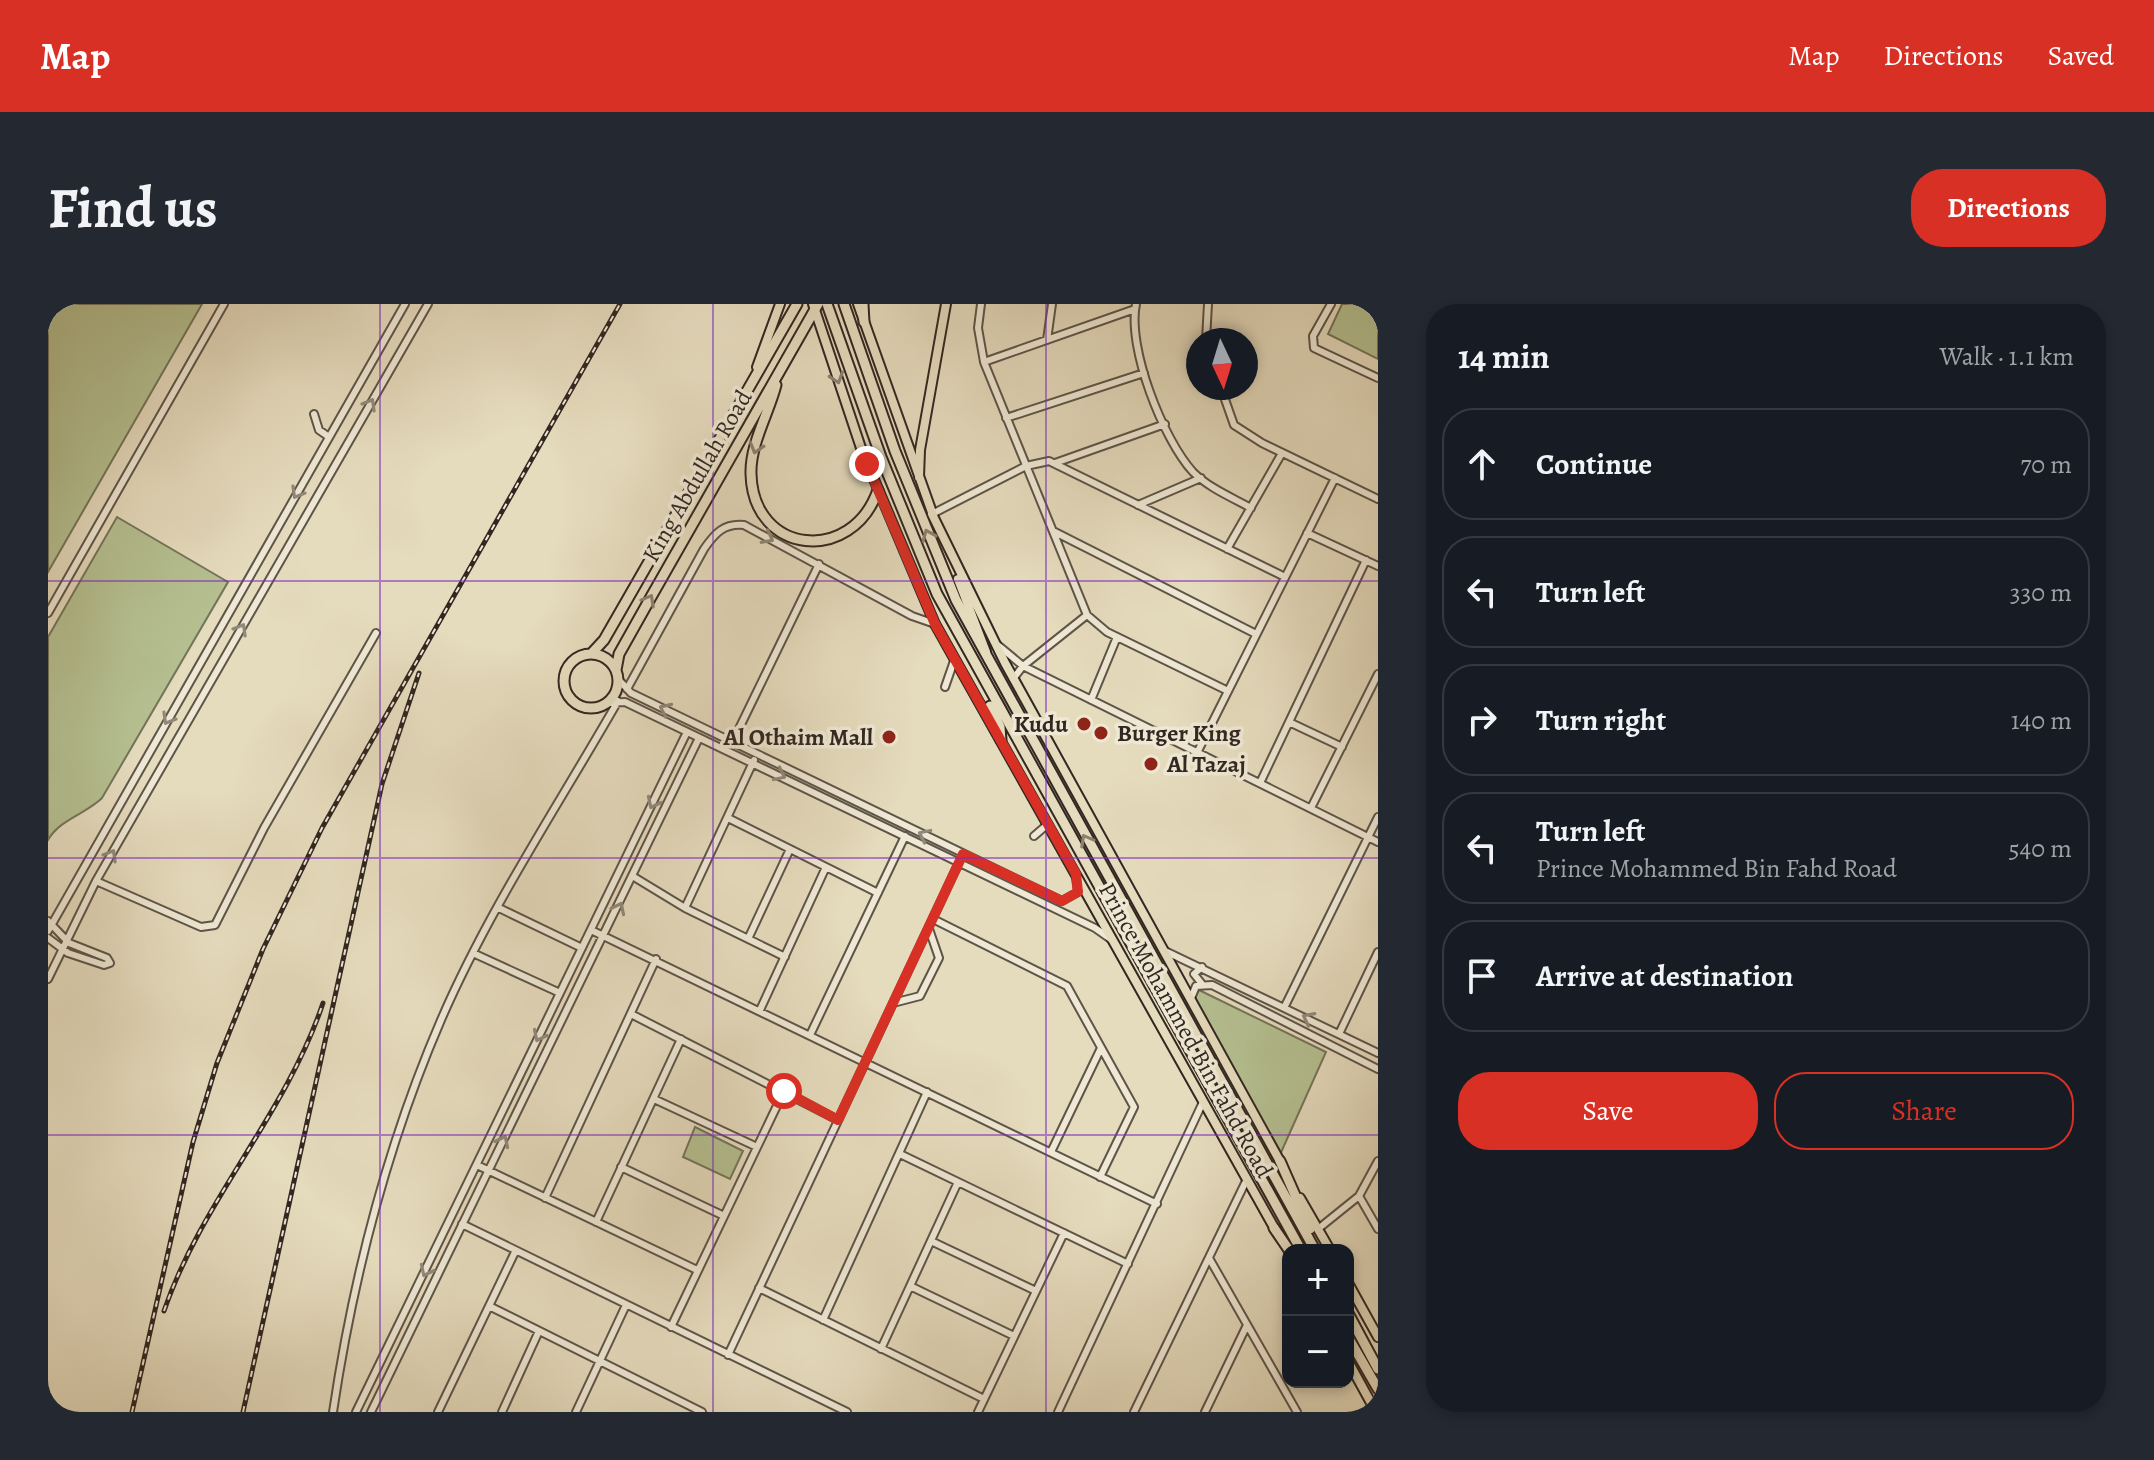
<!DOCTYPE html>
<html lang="en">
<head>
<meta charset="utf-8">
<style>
	:root { --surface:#171b24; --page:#242831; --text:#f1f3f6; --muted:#9ea1a6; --line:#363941; --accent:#d93025 }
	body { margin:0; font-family:Alegreya,serif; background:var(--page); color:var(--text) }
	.controls { position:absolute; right:24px; bottom:24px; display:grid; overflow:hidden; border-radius:16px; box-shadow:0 4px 12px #0003 }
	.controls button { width:72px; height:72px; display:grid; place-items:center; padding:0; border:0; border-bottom:2px solid var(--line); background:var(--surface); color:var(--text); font:40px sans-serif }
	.compass { position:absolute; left:1138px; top:24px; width:72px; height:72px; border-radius:50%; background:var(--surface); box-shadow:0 4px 12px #0003; rotate:176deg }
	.stop { position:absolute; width:24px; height:24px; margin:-18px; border:6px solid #d93025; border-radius:50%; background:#fff }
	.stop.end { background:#d93025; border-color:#fff; box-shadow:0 2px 8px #0008 }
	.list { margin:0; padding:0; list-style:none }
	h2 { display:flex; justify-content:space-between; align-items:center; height:104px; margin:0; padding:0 32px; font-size:34px }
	h2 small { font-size:26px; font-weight:400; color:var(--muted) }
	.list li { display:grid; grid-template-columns:52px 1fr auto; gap:24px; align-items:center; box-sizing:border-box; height:112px; margin:0 16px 16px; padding:0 16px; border:2px solid var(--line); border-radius:32px }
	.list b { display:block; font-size:30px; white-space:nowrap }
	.list p { margin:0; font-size:26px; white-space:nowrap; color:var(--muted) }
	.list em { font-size:26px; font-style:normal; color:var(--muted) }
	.actions { display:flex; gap:16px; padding:24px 32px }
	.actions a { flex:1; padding:18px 0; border:2px solid var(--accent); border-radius:32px; text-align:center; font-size:28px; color:var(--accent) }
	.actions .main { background:var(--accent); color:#fff }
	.icon { flex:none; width:44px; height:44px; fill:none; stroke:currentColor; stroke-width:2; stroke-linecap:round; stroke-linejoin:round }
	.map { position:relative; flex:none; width:1330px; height:1108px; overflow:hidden; border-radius:32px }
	header { display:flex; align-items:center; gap:48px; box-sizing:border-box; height:112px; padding:0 40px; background:var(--accent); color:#fff }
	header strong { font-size:38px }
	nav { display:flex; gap:44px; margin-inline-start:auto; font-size:28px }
	.intro { display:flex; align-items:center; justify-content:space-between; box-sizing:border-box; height:192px; padding:0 48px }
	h1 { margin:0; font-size:56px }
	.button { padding:20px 36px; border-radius:32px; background:var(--accent); color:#fff; font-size:28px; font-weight:700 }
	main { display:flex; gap:48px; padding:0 48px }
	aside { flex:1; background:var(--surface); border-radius:32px; box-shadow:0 4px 12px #0003 }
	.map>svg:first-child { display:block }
	.green { fill:#b5c091; stroke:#747459; stroke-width:2 }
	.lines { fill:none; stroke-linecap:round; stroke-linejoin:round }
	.minor-casing { stroke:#5f5448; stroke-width:10 }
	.major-casing { stroke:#322721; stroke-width:12 }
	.highway-casing { stroke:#322721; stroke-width:13 }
	.minor { stroke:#eee8d4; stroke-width:6 }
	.major { stroke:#e5dbbd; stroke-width:8 }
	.highway { stroke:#e5dbbd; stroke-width:9 }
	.rail-casing { stroke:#322721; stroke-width:5 }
	.rail { stroke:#eee8d4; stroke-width:2; stroke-dasharray:6; stroke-linecap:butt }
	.oneway { stroke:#8c816f }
	.oneway2 { stroke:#90887a }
	.route { stroke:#d93025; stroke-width:10 }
	.grid { fill:none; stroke:#7b2cbf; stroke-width:2; stroke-opacity:0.55 }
	.poi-dot { fill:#8f2418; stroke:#eee8d4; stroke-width:3 }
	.labels { text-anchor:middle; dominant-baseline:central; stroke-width:7; stroke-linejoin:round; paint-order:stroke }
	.street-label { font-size:24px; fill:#322721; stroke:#eee8d4 }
	.poi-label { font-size:24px; font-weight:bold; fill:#322721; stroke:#eee8d4; text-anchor:end }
</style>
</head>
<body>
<header>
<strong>Map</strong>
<nav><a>Map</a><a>Directions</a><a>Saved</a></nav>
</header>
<div class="intro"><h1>Find us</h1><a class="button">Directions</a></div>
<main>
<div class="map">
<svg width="1330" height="1108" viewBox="0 0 1330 1108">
	<rect width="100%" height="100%" fill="#e5dbbd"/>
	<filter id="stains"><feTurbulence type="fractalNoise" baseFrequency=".0025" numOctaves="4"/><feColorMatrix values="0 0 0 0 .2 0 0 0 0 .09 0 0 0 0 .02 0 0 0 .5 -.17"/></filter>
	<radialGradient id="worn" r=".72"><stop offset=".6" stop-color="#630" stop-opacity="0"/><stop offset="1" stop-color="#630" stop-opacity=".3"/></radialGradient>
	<path class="green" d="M0,0H154L0,268Z
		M1294,0H1330V55L1280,30Z
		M69,213L180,278L54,494C38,510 12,515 0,536V333Z
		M1151,686L1278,748L1231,853L1146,696Z
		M647,823L695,847L682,875L635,853Z"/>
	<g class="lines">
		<defs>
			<path id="minor" d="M933,0L930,24L936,58L1039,311L1059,328L1180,387
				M1088,0C1079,44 1115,135 1145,168C1161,184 1183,193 1203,204
				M1283,0L1265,32L1266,44L1330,74
				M999,36L1004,0
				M1158,36L1160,0
				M936,58L1087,5
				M1173,84L1186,121L1214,139L1330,195
				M266,110L271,126L281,133
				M958,114L1096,69
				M1007,159L1117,120
				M1090,201L1153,174
				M884,210L978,162L1001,157L1237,273
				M1005,227L1208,330
				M1259,229L1330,262
				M1179,245L1234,149
				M0,309L176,0
				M1039,311L975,362L1330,538
				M951,342L975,362L965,375
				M571,376L583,389L1014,597L1030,588L1028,574
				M897,383L906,357
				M579,385L656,245C667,229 676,219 696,221L864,312L887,320
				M1043,396L1069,333
				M559,399L577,398L1047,624L1064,636
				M1241,418L1294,443
				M685,437L771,260
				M1150,447L1287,174
				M1212,479L1318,256
				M1263,504L1330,370
				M680,514L830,589
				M986,532L1000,520
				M586,573L637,604L737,653
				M48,577L153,623L167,621L216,524L328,329
				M451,604L534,644
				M637,604L706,456
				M885,615L1019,682L1086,803L1052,873
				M0,617L21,639L59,654L62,659L56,661L20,649L0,634
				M543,626L1109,900
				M0,627L357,0
				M700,635L742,545
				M1117,647L1330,749
				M427,650L512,689
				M0,675L48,577L380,0
				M1154,680L1146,670L1154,663
				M1143,694L1148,682L1164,681L1330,765
				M845,699L872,692L891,654L881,625
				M1237,702L1330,513
				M712,706L778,563
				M583,710L790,816
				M1291,730L1330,648
				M762,731L857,532
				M606,795L709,843
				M1003,848L1053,744
				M852,850L1080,960
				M429,861L649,966
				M573,863L674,911
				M1311,892L1330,925
				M497,894L608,655
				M548,918L633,735
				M414,920L799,1108
				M1270,925L1311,892L1330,857
				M883,937L988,987
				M1161,954L1249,1108
				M862,982L966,1032
				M711,984L936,1095
				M441,1002L654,1108
				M775,1016L879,788
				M623,1023L736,787
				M833,1045L910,878
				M680,1051L915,550
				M285,1108C305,974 339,841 393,716C441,605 510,502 570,397
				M308,1108L639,428
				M323,1108L651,434
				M390,1108L467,948
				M454,1108L491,1027
				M528,1108L578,1001
				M930,1108L1016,929
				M1010,1108L1155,798
				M1086,1108L1199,875
				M1157,1108L1199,1021"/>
			<path id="major" d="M765,0L814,147L887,320L1228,927
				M810,0L886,214
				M709,63L732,0
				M871,173L872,146L898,0
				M884,210L957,359L1234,861
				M910,275L938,348
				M1252,894L1282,946
				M1300,979L1330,1033
				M1300,1057L1328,1108"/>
			<path id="highway" d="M779,0L833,153L889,290L1253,946
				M796,0L847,147L908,296L1267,946
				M815,0L816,18
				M728,81C721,109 702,140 703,170C705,251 804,261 830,186
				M516 377a27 27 0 1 1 54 0a27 27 0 1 1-54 0Z
				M543,350L556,336L749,0
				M568,366L571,350L603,293L770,0
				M942,402L952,423L953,436
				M1232,857L1262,925
				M1226,924L1241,946
				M1300,1009L1330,1065
				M1300,1033L1330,1085"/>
		</defs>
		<use href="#minor" class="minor-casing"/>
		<use href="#major" class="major-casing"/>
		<use href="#highway" class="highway-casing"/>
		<use href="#minor" class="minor"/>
		<use href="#major" class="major"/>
		<use href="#highway" class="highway"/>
		<defs>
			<path id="rail" d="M116,1007C154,896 238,810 275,699
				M84,1108L145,838L169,759L215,645L274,524L572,0
				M195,1108L334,480L371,369"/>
		</defs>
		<use href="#rail" class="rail-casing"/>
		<use href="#rail" class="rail"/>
	</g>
	<defs><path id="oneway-chevron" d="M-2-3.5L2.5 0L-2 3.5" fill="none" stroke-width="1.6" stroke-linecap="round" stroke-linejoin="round" transform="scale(2)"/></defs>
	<g class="oneway">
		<use href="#oneway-chevron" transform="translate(789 74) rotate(72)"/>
		<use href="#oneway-chevron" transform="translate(708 144) rotate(106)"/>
		<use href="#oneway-chevron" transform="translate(880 231) rotate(-113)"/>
		<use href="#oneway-chevron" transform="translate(601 296) rotate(-61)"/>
		<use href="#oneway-chevron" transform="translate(1038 536) rotate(-119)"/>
	</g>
	<g class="oneway2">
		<use href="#oneway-chevron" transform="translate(322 100) rotate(-60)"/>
		<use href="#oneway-chevron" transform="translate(249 189) rotate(120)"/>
		<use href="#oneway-chevron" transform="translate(720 234) rotate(28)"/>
		<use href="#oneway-chevron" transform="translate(193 325) rotate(-60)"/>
		<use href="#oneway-chevron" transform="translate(617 405) rotate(-155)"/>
		<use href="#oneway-chevron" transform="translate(120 415) rotate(120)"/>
		<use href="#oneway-chevron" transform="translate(732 471) rotate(26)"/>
		<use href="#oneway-chevron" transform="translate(605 499) rotate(116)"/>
		<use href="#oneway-chevron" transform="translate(876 531) rotate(-154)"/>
		<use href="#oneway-chevron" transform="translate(63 551) rotate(-60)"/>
		<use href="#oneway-chevron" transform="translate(571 604) rotate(-64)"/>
		<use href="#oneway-chevron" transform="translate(1260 714) rotate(-153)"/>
		<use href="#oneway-chevron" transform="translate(491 732) rotate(116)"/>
		<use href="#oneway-chevron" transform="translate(455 837) rotate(-64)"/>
		<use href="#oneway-chevron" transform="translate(378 967) rotate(116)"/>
	</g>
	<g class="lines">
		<path class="route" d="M736,787L790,816L915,550L1014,597L1030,588L1028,570L887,320L819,160"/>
	</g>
	<path class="grid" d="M332,0V1108M665,0V1108M998,0V1108M0,277H1330M0,554H1330M0,831H1330"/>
	<g class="poi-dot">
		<circle cx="1036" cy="420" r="8"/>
		<circle cx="1053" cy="429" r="8"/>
		<circle cx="841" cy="433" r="8"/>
		<circle cx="1103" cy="460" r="8"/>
	</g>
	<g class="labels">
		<g class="street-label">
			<text transform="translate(649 172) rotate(-60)">King Abdullah Road</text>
			<text transform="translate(1138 726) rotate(61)">Prince Mohammed Bin Fahd Road</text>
		</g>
		<g class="poi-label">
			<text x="1020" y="420">Kudu</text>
			<text x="1069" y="429" text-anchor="start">Burger King</text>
			<text x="825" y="433">Al Othaim Mall</text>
			<text x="1119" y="460" text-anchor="start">Al Tazaj</text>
		</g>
	</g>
	<rect width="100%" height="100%" filter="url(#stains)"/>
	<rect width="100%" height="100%" fill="url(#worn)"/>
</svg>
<div class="controls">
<button>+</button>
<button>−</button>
</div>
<svg class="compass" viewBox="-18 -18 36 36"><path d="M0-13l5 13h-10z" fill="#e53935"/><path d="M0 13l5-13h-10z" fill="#9ea1a6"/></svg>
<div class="stop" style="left:736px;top:787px"></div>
<div class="stop end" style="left:819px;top:160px"></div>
</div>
<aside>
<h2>14 min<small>Walk · 1.1 km</small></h2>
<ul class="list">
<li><svg class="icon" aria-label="ahead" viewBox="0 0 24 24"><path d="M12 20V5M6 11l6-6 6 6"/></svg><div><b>Continue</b></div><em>70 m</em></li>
<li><svg class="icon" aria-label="left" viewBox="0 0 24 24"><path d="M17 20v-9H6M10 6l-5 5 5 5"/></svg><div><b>Turn left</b></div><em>330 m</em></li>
<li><svg class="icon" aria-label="right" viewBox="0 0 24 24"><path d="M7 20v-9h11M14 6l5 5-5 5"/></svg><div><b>Turn right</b></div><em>140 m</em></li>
<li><svg class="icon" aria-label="left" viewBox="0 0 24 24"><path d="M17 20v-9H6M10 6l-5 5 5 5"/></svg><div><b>Turn left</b><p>Prince Mohammed Bin Fahd Road</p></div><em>540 m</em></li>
<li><svg class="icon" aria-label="arrive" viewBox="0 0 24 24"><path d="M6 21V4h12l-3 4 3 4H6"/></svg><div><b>Arrive at destination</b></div></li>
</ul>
<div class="actions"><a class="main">Save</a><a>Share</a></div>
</aside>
</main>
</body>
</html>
